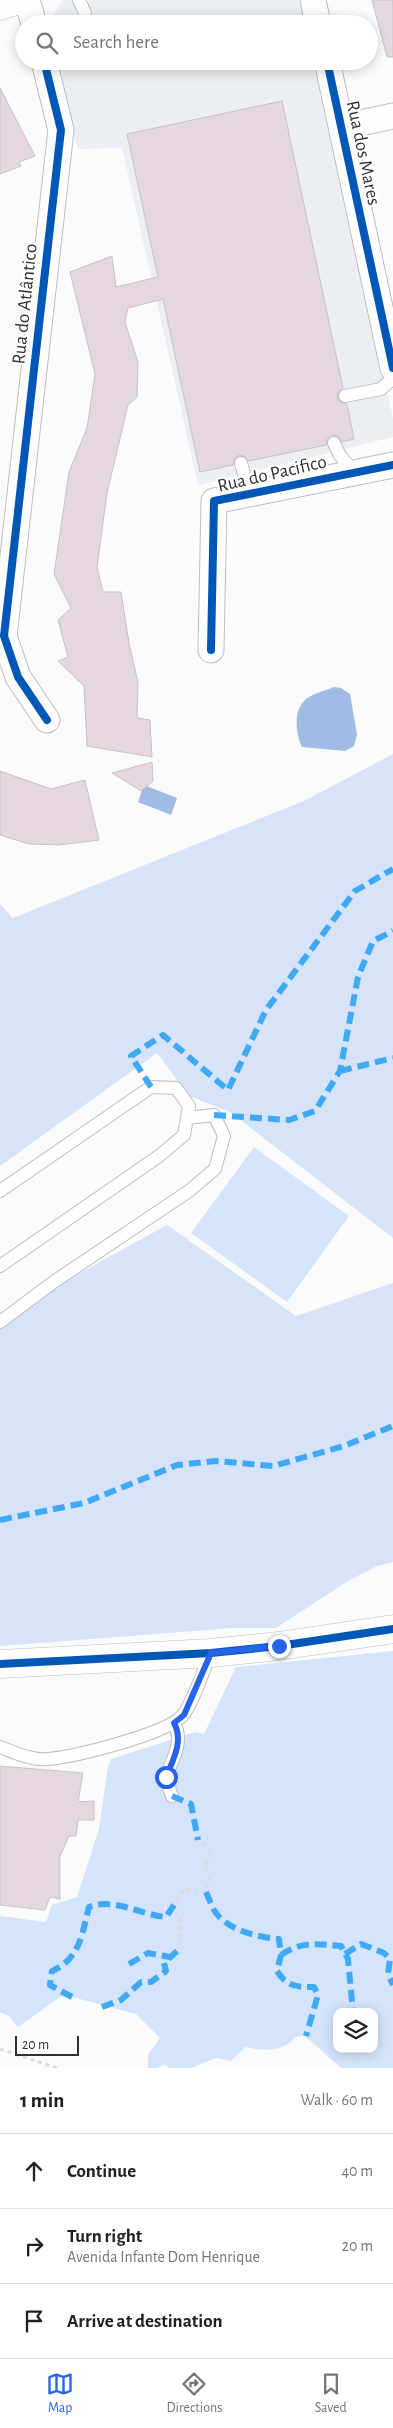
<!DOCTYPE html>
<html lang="en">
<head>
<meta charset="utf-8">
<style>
	:root { --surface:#fff; --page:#f2f2f2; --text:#202124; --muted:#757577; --line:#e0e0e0; --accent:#2563eb }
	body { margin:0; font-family:"Alegreya Sans",sans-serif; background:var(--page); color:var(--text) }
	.controls { position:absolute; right:15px; bottom:15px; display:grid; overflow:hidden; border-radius:10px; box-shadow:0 2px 12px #0003 }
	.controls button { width:45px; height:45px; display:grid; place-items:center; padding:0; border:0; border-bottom:1px solid var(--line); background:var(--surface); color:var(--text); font:25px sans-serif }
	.scale { position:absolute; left:15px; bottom:12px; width:64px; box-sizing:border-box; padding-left:5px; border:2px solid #303030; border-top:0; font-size:14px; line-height:18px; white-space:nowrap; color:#303030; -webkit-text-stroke:4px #fff; paint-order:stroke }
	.stop { position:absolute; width:15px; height:15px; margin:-11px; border:4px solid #2563eb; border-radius:50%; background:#fff }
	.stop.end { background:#2563eb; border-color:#fff; box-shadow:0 1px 5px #0008 }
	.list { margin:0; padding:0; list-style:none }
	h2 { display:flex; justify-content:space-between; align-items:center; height:65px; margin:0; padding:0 20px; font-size:21px }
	h2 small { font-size:16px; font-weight:400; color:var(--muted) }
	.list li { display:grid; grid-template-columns:32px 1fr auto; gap:15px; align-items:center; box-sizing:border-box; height:75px; padding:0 20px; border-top:1px solid var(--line) }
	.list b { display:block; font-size:19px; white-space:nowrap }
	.list p { margin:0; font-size:16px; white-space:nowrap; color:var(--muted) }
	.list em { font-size:16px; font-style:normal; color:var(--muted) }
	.icon { flex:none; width:28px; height:28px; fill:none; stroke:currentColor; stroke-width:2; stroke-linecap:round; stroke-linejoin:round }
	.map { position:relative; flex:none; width:393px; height:2068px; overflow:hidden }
	.search { position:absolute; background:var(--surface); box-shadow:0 2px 12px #0003; left:15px; right:15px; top:15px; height:55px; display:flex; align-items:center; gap:12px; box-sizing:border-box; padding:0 18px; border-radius:28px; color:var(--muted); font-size:19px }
	.sheet { height:290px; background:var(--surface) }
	nav { display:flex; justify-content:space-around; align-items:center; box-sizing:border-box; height:70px; border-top:1px solid var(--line); background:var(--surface); font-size:14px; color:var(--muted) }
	nav a { display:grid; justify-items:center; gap:2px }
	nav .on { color:var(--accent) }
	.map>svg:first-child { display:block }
	.built { fill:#ebeef3 }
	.green { fill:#d4e4fd; fill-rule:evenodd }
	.forest { fill:#d6e3f8 }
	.water { fill:#a1bbe6 }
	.building { fill:#e4d7df; stroke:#c4c3c4 }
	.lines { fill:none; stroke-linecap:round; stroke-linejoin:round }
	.service-casing { stroke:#bdbdbe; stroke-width:14 }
	.minor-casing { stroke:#bdbdbe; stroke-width:27 }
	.tertiary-casing { stroke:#bdbdbe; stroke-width:29 }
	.path { stroke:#dcdcdd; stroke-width:3; stroke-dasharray:4 4; stroke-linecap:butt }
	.service { stroke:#fefeff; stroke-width:12 }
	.minor { stroke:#fefeff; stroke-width:25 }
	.tertiary { stroke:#fefeff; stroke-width:28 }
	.quiet { stroke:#3fa9f5; stroke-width:6; stroke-dasharray:12 6; stroke-linecap:butt }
	.cycleway-casing { stroke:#fff; stroke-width:11 }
	.cycleway { stroke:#0057b8; stroke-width:8 }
	.route { stroke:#2563eb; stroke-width:6 }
	.labels { text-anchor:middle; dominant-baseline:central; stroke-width:4.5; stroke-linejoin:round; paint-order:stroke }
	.street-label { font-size:19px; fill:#303030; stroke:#fff }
</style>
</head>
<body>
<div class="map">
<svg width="393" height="2068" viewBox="0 0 393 2068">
	<rect width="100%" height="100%" fill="#fbfbfc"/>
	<path class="built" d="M62,0H304L311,24H54V15Z
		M58,61H322L331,138L393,419V437L198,485L122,148L78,149L60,86Z"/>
	<path class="green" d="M254,1147L349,1216L287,1302L191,1233Z
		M393,1651V2068H341L305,2036L296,2037C281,2053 265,2051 245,2047L231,2061L216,2058L191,2068H168L165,2064L157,2068H148V2054L160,2038L136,2014L72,1997H60L18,2027L9,2016L0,2012V1916L46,1922L52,1905L77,1897L99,1829L108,1766L111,1759L195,1732L204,1734L236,1667ZM337,2012H374V2049H337Z"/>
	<path class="forest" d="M393,754V1238L230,1112L189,1096L157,1053L0,1166V904L13,918L304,801Z
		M167,1225L296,1316L393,1283V1562L377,1566L348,1581L276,1628H233L0,1646V1317Z"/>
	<path class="water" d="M334,687L341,688L350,694L357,735L354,746L345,751L302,747C296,735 293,712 304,701C310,694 325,691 334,687Z
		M144,785L177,798L171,815L138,802Z"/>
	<path class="building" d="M372,0H393V57H387Z
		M0,88L35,156L19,162L21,166L0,174Z
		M282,101L343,388L338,393L337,398L342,403L347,404L354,439L342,442L338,436L331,435L327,439L326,445L249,461L246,457L239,455L235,458L233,465L200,472L163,299L128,308L125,322L138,362L137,397L128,405L107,493L97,567L103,592H121L129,643L138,683L137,718L150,720L152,757L87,746L84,686L58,661L68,657L58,620L71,608L54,574L69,472L87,428L95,374L70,272L112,256L116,287L158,277L127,134Z
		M152,762L153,781L141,791L112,773Z
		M0,771L51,789L85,780L99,840L59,845L29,844L0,835Z
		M0,1766L83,1773L78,1802L94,1801V1820H78L76,1836H69L60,1856V1899L50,1897L45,1910L0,1905Z"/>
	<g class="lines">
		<defs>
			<path id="service" d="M79,0L85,13
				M345,396L381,389L393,378
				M334,443C339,455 345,466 358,469
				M241,463L250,494
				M0,1191L151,1087L176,1088L189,1106L184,1135L159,1156L0,1266
				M0,1322L55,1281L189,1191L215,1169L224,1136L214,1115L187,1118
				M0,1747C13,1752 33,1761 48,1759C74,1757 166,1734 182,1716C192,1706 204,1668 211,1653
				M172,1796L165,1777C173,1760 184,1741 174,1723"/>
			<path id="minor" d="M27,0L34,24
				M313,0L318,24
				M44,61L61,130L4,636L18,677L47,720
				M327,61L393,368
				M342,127L393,116
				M211,650L214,501L393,465"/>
			<path id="tertiary" d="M0,6L19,0
				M0,1664L211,1653L279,1646L393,1629"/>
		</defs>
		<use href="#service" class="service-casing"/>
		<use href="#minor" class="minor-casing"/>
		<use href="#tertiary" class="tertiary-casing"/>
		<path class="path" d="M177,1951L178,1945L183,1940L180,1934L181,1921L176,1913L174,1905L184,1889L206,1892L209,1879L206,1864L213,1852L198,1840
			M0,2049L57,2068"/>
		<use href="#service" class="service"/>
		<use href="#minor" class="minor"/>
		<use href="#tertiary" class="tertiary"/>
		<path class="quiet" d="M340,1071L393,1058
			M151,1087L131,1056L163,1035L228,1090L266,1010L355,891L393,869
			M214,1115L289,1120L315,1111L340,1071L358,977L373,941L393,931
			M0,1520L84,1503L177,1465L216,1461L273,1466L344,1446L393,1426
			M172,1796L191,1804L198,1840
			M206,1892C209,1898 212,1908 216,1913C230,1931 258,1937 279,1939L281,1955L277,1971C287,1987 297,1987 314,1987L318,1995L306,2036
			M345,1954L361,1944L384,1953L390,1959L388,1974L393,1985
			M281,1955C301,1941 317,1944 341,1946L348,1959L353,2012
			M129,1964L148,1953L170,1957
			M72,1997L50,1985L52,1971C80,1959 82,1934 89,1907C114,1897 141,1915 166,1917L174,1905
			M102,2007L121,2000L141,1982H151L166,1971L164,1963L177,1951"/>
		<defs>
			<path id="cycleway" d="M44,61L61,130L4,636L18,677L47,720
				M327,61L393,368
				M211,650L214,501L393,465
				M0,1664L211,1653L279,1646L393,1629"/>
		</defs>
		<use href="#cycleway" class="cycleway-casing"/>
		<use href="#cycleway" class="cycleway"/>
	</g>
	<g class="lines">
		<path class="route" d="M166,1777C173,1760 184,1741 174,1723L184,1715L211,1653L279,1646"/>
	</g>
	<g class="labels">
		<g class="street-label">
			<text transform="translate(363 153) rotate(78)">Rua dos Mares</text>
			<text transform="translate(25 304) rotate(-84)">Rua do Atlântico</text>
			<text transform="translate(272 474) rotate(-13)">Rua do Pacifico</text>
		</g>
	</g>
</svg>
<div class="controls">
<button><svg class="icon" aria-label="layers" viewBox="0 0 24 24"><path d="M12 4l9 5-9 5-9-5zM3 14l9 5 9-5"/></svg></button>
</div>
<div class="scale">20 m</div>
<div class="stop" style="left:166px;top:1777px"></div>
<div class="stop end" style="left:279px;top:1646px"></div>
<div class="search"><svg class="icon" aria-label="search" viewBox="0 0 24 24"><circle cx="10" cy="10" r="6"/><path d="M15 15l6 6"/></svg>Search here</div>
</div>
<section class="sheet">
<h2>1 min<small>Walk · 60 m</small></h2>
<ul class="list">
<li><svg class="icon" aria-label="ahead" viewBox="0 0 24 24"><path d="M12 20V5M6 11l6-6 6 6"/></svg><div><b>Continue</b></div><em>40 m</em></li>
<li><svg class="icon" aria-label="right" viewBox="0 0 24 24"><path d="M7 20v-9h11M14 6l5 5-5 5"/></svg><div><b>Turn right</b><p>Avenida Infante Dom Henrique</p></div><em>20 m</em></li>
<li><svg class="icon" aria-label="arrive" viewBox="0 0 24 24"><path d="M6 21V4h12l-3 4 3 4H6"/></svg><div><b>Arrive at destination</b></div></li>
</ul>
</section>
<nav>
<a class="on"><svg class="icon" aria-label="map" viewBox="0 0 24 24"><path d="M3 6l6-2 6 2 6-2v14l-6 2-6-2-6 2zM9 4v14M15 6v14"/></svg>Map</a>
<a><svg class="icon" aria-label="directions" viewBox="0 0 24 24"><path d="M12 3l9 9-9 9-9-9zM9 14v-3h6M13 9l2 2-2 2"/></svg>Directions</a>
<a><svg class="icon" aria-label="saved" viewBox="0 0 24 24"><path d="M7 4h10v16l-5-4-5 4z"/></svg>Saved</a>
</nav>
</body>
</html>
